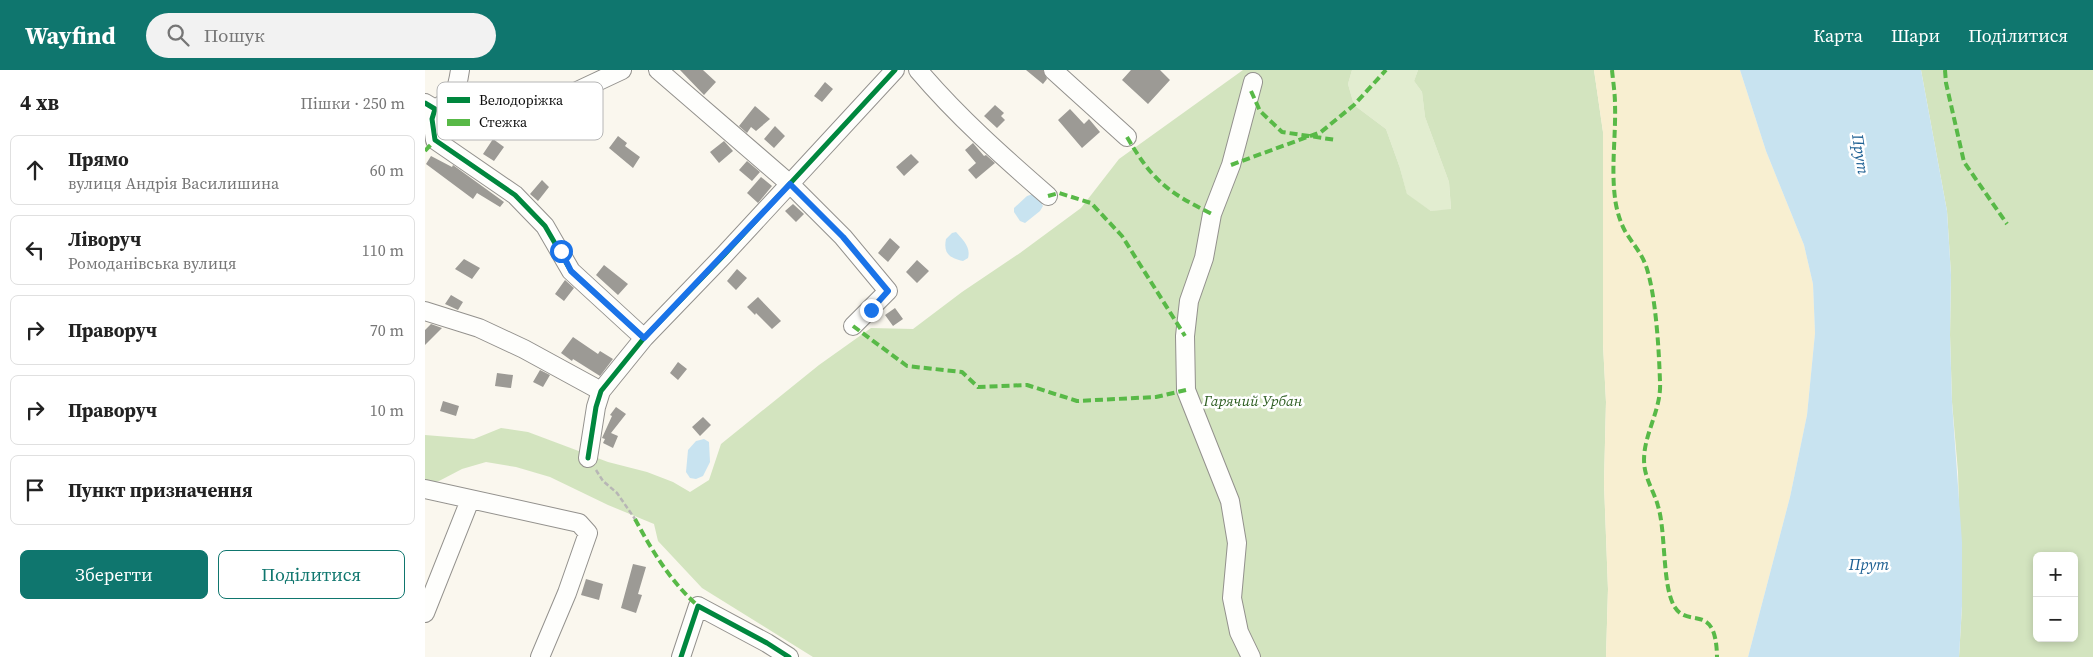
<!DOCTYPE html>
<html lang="uk">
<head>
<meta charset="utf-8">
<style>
	:root { --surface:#fff; --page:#f2f2f2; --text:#222; --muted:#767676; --line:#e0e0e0; --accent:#0f766e }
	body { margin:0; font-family:"Source Serif 4",serif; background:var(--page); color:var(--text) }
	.controls { position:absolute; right:15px; bottom:15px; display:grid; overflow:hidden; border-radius:8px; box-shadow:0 2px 8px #0003 }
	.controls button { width:45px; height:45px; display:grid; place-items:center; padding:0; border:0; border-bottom:1px solid var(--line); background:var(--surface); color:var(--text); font:25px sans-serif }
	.stop { position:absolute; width:15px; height:15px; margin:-11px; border:4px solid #1a73e8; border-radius:50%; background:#fff }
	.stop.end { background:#1a73e8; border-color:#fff; box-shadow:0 1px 5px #0008 }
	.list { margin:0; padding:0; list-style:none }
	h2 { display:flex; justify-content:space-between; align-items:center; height:65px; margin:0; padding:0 20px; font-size:21px }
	h2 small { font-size:16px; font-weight:400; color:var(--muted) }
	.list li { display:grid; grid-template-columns:32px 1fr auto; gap:15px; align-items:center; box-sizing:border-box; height:70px; margin:0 10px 10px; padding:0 10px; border:1px solid var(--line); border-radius:8px }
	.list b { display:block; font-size:19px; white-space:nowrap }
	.list p { margin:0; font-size:16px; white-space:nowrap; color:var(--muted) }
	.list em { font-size:16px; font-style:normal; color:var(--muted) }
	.actions { display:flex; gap:10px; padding:15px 20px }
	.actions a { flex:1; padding:11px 0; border:1px solid var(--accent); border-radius:8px; text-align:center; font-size:18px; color:var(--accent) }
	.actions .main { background:var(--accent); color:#fff }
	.icon { flex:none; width:28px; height:28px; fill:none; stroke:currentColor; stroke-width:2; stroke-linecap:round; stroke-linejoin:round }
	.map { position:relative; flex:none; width:1668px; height:587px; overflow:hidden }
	header { display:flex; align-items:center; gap:30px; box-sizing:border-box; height:70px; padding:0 25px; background:var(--accent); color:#fff }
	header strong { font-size:24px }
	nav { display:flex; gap:28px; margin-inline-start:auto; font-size:18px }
	.search { width:350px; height:45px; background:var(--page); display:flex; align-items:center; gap:12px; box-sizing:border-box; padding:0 18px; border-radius:28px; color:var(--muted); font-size:19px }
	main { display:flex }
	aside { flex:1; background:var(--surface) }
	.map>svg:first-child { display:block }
	.green { fill:#e2edd0 }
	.forest { fill:#d3e4bf; fill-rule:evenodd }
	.sand { fill:#f8efd1 }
	.water { fill:#c8e3f0 }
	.building { fill:#9c9a95 }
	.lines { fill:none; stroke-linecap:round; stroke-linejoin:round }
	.minor-casing { stroke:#93918d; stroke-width:20 }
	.path { stroke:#b7b6b5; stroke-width:2.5; stroke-dasharray:5 2.5; stroke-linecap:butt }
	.minor { stroke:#fefefc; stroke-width:18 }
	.quiet { stroke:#58b947; stroke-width:4; stroke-dasharray:8 4; stroke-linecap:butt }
	.cycleway-casing { stroke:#fff; stroke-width:8 }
	.cycleway { stroke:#00873e; stroke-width:5 }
	.route { stroke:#1a73e8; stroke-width:6 }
	.labels { text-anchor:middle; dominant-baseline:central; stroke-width:5; stroke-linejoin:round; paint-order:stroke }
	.park-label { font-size:15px; font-style:italic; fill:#2d5d21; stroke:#fff }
	.water-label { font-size:16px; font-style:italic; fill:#1e6093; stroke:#fff }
	.key { fill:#fff; stroke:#b6b6b6; stroke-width:1 }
	.key-label { font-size:14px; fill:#0b0b0b }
</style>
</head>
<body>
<header>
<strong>Wayfind</strong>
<div class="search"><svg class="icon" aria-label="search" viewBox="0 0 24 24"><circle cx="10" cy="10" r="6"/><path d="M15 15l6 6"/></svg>Пошук</div>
<nav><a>Карта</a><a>Шари</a><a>Поділитися</a></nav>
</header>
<main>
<aside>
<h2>4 хв<small>Пішки · 250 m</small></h2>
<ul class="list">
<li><svg class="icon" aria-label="ahead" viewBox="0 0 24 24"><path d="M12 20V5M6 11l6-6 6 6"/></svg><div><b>Прямо</b><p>вулиця Андрія Василишина</p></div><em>60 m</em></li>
<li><svg class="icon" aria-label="left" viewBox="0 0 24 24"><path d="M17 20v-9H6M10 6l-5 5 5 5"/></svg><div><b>Ліворуч</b><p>Ромоданівська вулиця</p></div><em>110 m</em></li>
<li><svg class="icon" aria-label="right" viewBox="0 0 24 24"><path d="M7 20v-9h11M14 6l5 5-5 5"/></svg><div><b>Праворуч</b></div><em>70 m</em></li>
<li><svg class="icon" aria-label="right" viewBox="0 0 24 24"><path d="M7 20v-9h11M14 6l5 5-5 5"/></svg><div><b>Праворуч</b></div><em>10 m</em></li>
<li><svg class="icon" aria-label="arrive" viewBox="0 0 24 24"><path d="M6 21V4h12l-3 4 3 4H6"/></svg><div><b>Пункт призначення</b></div></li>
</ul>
<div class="actions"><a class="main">Зберегти</a><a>Поділитися</a></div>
</aside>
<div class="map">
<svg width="1668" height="587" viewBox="0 0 1668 587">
	<rect width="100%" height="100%" fill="#faf7ee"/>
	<path class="green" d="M927,0H993L989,11L997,22L1000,47L1024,112L1026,140L1006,141L982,125L975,98L961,59L929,35L923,14Z"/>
	<path class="forest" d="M818,0H927L923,14L929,35L961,59L975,98L982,124L1006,141L1026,139L1024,112L1000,47L997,22L989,11L993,0H1169L1178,62V274L1181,332L1179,413L1183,519L1181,587H388L277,518L233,471L229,454L183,435L125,407L91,397L61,392L37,399L14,411L0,415V365L49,369L76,358L103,362L183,392L222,402L248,412L265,422L284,410L296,374L394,295L446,258L488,259L537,222L595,183L656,138L694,89Z
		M1496,0H1668V587H1534L1537,536L1533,402L1527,332L1525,265L1526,205L1522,141ZM1612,486H1649V568H1612Z"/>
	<path class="sand" d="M1169,0H1315L1341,81L1379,175L1388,214L1390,263L1382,345L1365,427L1323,587H1181L1183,519L1179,413L1181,332L1178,274V62Z"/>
	<path class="water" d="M1315,0H1496L1522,141L1526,205L1525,265L1527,332L1537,472V536L1534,587H1323L1365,427L1382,345L1390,263L1388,214L1379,175L1341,81Z
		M608,124L615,130L618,136L615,141L600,153L595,151L589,142V138L602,126Z
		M531,162C538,170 546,177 543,188L538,191C525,188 518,184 521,169L527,163Z
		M279,369L284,372L285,392L278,406L271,409L265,408L261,402L263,380L271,371Z"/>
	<path class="building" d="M255,0H278L291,12L279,25Z
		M601,0H618L622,9L618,14Z
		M706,0H735L745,10L723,34L697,10Z
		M400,12L408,19L397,32L389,26Z
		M570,35L579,43L576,46L580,50L572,58L559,46Z
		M330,36L345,49L331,61L326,57L322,63L314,56Z
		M645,39L659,54L664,49L675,62L657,78L633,50Z
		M350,56L360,66L349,78L339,69Z
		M193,66L202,73L200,76L215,87L208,98L184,78Z
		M68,69L79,77L69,91L58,84Z
		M299,71L308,81L294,93L285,82Z
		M548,73L559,86L561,85L570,93L551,109L543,100L551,93L540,80Z
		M486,84L494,92L479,106L471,97Z
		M6,86L27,97L28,95L79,132L75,137L52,123L48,129L1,94Z
		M322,91L335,102L327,111L314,100Z
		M336,107L347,116L333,133L322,123Z
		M117,110L124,117L113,131L105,124Z
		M368,134L379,144L371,152L360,141Z
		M465,168L475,177L463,192L453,183Z
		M39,189L55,198L47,209L30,199Z
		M492,190L504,201L492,213L481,202Z
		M179,195L203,214L193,225L171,205Z
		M312,199L322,208L311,220L302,211Z
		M140,210L149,218L139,231L130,224Z
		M26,225L38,232L33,240L20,234Z
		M333,227L356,251L347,259L331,243L330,245L322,237Z
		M470,238L478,249L468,256L460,245Z
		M6,254L17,258L0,275V260Z
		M148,267L173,284L175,281L188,289L175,306L148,289L147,291L136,283Z
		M253,292L262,299L253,310L245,303Z
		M115,300L125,305L118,317L108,312Z
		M72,303L88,305L86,318L70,316Z
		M18,331L34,336L31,346L15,341Z
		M191,337L201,344L186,363L193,366L188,378L178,373L180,369L177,368L187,346L185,345Z
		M278,347L286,355L275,366L267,357Z
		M208,494L221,497L213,524L217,525L211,543L196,538Z
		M161,509L178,514L174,530L156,525Z"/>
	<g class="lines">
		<defs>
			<path id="minor" d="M233,0L365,114L418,167L463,221L428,256
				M493,0C532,46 577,86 623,126
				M628,0L702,67
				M148,23L197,0
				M0,33L10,39L7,49L10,70L90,125L120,156L146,201L219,268
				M10,39C29,29 32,21 35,0
				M0,241L54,258L99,279L176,321
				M163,388L171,337L176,321L219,268L299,185L470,0
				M0,419L154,453L163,463L142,523L115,587
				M0,543L45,430
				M256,587L273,536L342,573L364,587
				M826,587L814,562L807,528L812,473L805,431L761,320L760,266L764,231L779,188L787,144L806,95L828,12"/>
		</defs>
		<use href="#minor" class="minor-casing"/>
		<path class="path" d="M171,400L178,411L192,423L210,449"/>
		<use href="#minor" class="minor"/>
		<path class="quiet" d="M1187,0C1188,11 1190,23 1190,34C1191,65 1186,97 1190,128C1191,138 1195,152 1200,161C1207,173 1216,182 1221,196C1231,225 1234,281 1235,312C1237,344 1212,372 1221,404C1224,415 1230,425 1233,436C1241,462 1237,514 1249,536C1263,560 1291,530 1292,587
			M1520,0L1521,13L1539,92L1582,154
			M826,21L835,41L857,62L911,70
			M702,67C727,110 742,122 787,144
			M0,81L10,70
			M806,95L896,62L929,35L961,0
			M623,126L634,123L666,133L697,166L760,266
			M428,256L482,296L537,302L553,317L602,315L652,331L731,327L761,320
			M210,449C227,481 246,512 273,536"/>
		<defs>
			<path id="cycleway" d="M0,33L10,39L7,49L10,70L90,125L120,156L146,201L219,268
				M163,388L171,337L176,321L219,268L299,185L470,0
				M256,587L273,536L342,573L364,587"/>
		</defs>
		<use href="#cycleway" class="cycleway-casing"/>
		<use href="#cycleway" class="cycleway"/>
	</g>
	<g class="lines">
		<path class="route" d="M136,181L146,201L219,268L365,114L418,167L463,221L446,240"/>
	</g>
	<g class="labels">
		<g class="park-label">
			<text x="828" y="330">Гарячий Урбан</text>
		</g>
		<g class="water-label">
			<text transform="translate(1436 84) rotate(81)">Прут</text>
			<text x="1444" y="494">Прут</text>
		</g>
	</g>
	<rect x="12" y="12" width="166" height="58" rx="8" class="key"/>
	<rect x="22" y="27" width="23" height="6" fill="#00873e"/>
	<rect x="22" y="49" width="23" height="7" fill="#58b947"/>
	<g class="key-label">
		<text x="54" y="35">Велодоріжка</text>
		<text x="54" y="57">Стежка</text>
	</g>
</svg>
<div class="controls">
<button>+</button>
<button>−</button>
</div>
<div class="stop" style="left:136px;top:181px"></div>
<div class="stop end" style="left:446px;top:240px"></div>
</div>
</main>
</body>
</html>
